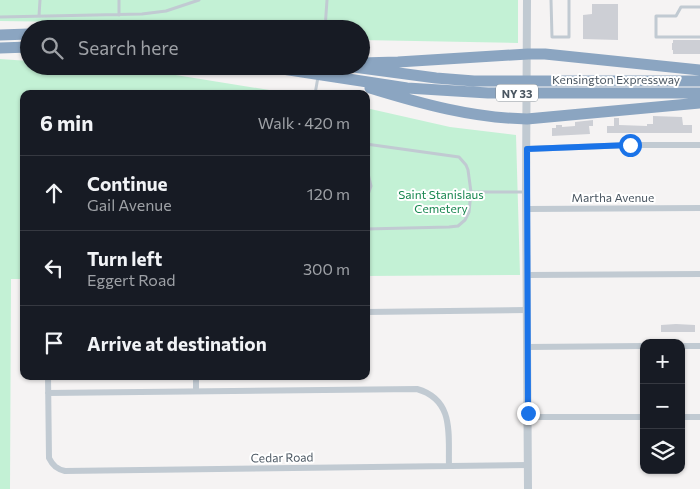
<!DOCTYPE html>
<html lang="en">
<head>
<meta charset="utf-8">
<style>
	:root { --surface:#171b24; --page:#20242c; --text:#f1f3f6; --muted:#9ea1a6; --line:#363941 }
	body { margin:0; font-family:Commissioner,sans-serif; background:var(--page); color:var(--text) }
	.controls { position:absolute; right:15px; bottom:15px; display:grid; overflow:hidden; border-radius:10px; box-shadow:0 1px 4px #0004 }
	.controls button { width:45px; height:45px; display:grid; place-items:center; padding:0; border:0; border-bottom:1px solid var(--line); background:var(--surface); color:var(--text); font:25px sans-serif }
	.stop { position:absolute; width:15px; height:15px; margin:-11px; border:4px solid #1a73e8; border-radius:50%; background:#fff }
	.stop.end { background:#1a73e8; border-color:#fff; box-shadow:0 1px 5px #0008 }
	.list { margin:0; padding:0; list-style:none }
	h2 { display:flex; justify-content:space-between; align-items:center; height:65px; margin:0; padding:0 20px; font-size:21px }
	h2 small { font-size:16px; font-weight:400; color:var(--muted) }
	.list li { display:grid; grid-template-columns:32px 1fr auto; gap:15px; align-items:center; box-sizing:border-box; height:75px; padding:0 20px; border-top:1px solid var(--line) }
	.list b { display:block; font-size:19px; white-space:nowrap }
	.list p { margin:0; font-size:16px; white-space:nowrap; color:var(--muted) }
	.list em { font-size:16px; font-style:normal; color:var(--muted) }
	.icon { flex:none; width:28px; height:28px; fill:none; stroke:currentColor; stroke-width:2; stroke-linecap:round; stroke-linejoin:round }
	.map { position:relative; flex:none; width:700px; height:489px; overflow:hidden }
	.search { position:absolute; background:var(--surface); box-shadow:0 1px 4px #0004; left:20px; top:20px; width:350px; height:55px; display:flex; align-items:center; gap:12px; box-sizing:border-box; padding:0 18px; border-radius:28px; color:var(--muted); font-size:19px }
	.panel { position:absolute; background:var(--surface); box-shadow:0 1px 4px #0004; left:20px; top:90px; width:350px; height:290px; border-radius:10px }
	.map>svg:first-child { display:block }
	.green { fill:#c3f1d5 }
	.building { fill:#cdcfd5 }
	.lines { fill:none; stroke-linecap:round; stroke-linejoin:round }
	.service { stroke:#c1cad2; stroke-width:3 }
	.minor { stroke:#c1cad2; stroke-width:6 }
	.tertiary { stroke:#c1cad2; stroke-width:8 }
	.motorway { stroke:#8ba5c1; stroke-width:11 }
	.route { stroke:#1a73e8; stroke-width:6 }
	.labels { text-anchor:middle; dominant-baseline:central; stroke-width:4; stroke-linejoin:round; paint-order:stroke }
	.shield { fill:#fff; stroke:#808990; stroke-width:1 }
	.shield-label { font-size:11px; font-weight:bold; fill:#4a5661 }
	.street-label { font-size:12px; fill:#4a5661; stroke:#fff }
	.park-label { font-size:12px; fill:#17864f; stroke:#fff }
</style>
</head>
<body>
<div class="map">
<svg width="700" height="489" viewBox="0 0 700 489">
	<rect width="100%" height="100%" fill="#f5f3f3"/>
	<path class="green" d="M0,0H518V43L361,40V29H210L141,23L0,21Z
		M0,59L29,61V66H120L294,94H24V279H11L10,489H0Z
		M366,108L450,127L516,135L520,275L366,276Z"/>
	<path class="building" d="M592,4H618V40L583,39V15L592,14Z
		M673,40H700V54H673V50H672V43H673Z
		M653,116L682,117L683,125H692V133H607V126H614V118H619V125L647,126V124H653Z
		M593,120V126H589L590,134L552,136V128H556V125H562V127L575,126V122Z
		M676,324L695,325V332H661V325Z"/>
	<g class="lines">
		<path class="service" d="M551,0L552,37H569V0
			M700,7H681L676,16H656V37H700
			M119,15V0
			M39,16L40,0
			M0,17L142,14L166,11L199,0
			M325,29L327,0
			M315,94L318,77
			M366,144L459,157L466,165L468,170L471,192L469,212L465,220L458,226L449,227L366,229
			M366,165L371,186L366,200
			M471,192H525"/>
		<path class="minor" d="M527,149L630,145H700
			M527,209L700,208
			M527,275L700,274
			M366,312L527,310
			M681,346H700
			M527,347L644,346
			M48,376L49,458C53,466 57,469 65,471L528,465
			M196,376V391
			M48,393L417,389C455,400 448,435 449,466
			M528,417H644
			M681,417H700"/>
		<path class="tertiary" d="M527,0L526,192L528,489"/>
		<path class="motorway" d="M0,35L29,34
			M0,48L29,47
			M361,63L398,62L528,54H545L700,70
			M263,66L407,88L488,93H700
			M346,66L436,78L474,81H700
			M370,88C422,104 473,118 527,119L700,103"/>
	</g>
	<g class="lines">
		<path class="route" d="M528,413L527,149L630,145"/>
	</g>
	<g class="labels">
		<rect class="shield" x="496" y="84.5" width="42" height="17" rx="4"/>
		<g class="shield-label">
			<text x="517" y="93">NY 33</text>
		</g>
		<g class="street-label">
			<text x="616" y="79">Kensington Expressway</text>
			<text x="613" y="197">Martha Avenue</text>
			<text transform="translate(282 457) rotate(-1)">Cedar Road</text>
		</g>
		<g class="park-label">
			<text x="441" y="194">Saint Stanislaus<tspan x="441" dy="14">Cemetery</tspan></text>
		</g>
	</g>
</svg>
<div class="controls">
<button>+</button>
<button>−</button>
<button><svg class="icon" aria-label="layers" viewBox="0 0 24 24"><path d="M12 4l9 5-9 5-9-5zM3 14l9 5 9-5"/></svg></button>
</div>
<div class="stop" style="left:630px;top:145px"></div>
<div class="stop end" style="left:528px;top:413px"></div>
<div class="search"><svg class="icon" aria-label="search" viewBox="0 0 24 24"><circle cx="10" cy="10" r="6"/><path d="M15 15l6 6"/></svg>Search here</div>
<section class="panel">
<h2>6 min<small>Walk · 420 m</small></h2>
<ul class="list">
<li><svg class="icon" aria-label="ahead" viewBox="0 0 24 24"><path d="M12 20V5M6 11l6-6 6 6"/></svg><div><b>Continue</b><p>Gail Avenue</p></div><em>120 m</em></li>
<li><svg class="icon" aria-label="left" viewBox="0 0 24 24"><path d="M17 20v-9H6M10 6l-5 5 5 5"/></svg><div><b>Turn left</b><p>Eggert Road</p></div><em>300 m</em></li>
<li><svg class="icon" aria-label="arrive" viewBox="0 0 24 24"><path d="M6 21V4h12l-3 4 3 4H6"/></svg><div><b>Arrive at destination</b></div></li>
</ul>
</section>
</div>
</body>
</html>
